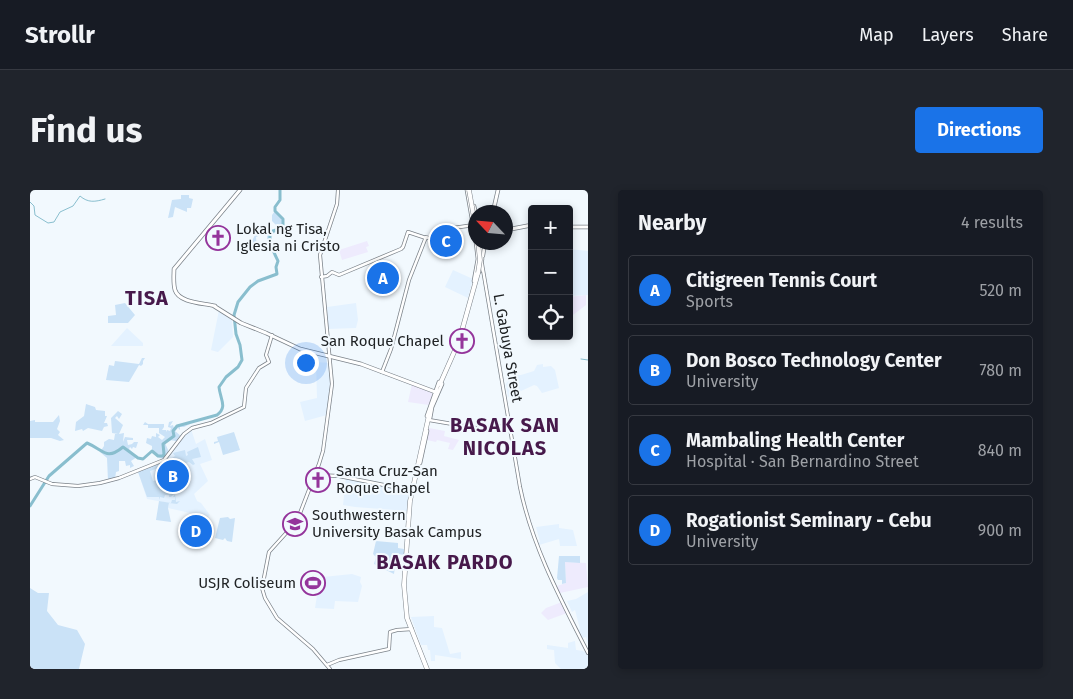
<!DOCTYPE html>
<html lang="en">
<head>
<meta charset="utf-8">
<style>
	:root { --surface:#171b24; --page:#20242c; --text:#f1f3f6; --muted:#9ea1a6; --line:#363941; --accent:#1a73e8 }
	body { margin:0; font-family:"Fira Sans",sans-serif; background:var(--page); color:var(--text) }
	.controls { position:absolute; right:15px; top:15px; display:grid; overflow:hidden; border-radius:5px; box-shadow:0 2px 8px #0003 }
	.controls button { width:45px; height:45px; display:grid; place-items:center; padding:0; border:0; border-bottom:1px solid var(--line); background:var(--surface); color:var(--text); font:25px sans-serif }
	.compass { position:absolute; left:438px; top:15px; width:45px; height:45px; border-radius:50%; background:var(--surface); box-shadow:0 2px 8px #0003; rotate:296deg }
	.you { position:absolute; left:275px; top:172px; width:18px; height:18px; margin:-12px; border:4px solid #fff; border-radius:50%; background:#1a73e8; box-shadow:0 0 0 8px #1a73e833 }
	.badge { display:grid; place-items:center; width:32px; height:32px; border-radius:50%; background:var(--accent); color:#fff; font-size:16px; font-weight:700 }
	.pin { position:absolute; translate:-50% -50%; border:2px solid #fff; box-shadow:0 1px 5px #0006 }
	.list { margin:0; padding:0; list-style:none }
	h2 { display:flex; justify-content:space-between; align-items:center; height:65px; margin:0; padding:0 20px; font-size:21px }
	h2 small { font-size:16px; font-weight:400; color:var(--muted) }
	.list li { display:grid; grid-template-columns:32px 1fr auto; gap:15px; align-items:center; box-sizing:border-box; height:70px; margin:0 10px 10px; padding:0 10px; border:1px solid var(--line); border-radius:5px }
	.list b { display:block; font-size:19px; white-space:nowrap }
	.list p { margin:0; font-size:16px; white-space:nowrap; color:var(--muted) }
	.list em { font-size:16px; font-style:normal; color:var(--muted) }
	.icon { flex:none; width:28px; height:28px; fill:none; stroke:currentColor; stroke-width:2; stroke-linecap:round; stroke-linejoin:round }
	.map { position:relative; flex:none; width:558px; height:479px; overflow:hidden; border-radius:5px }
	header { display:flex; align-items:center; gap:30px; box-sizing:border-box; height:70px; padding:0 25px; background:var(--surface); border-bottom:1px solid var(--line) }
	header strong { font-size:24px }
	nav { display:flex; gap:28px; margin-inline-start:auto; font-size:18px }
	.intro { display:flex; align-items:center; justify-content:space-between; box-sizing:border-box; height:120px; padding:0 30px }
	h1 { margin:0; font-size:35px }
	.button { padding:12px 22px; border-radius:5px; background:var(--accent); color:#fff; font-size:18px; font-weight:700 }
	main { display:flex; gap:30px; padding:0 30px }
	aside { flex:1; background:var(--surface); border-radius:5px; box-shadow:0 2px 8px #0003 }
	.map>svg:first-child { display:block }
	.commercial { fill:#eeebfd }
	.built { fill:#e4f2ff }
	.green { fill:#cae2f7 }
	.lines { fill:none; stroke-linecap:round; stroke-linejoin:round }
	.stream { stroke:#89bece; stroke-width:1 }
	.river { stroke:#89bece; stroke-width:3 }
	.tertiary-casing { stroke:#7c838a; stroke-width:4 }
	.secondary-casing { stroke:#7c838a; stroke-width:4.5 }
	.primary-casing { stroke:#7c838a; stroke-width:5 }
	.tertiary { stroke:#fff; stroke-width:2.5 }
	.secondary { stroke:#fff; stroke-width:3 }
	.primary { stroke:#fff; stroke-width:4 }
	.primary-bridge-casing { stroke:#7c838a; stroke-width:5; stroke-linecap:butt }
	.primary-bridge { stroke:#fff; stroke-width:4 }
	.labels { text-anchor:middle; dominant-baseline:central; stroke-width:4; stroke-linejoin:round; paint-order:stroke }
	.poi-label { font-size:15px; fill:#202325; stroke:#f2f9fe; text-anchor:start }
	.street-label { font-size:15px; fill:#202325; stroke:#f2f9fe }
	.district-label { font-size:20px; font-weight:bold; letter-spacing:1px; fill:#47194b; stroke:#f2f9fe }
</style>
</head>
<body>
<header>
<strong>Strollr</strong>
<nav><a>Map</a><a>Layers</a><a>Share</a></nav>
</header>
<div class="intro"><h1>Find us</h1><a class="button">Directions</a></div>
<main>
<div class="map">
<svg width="558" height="479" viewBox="0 0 558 479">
	<rect width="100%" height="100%" fill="#f2f9fe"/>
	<path class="commercial" d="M337,51L339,56L336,57L338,62L312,70L309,60Z
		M556,105V115L539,128V107Z
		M382,194L402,202L403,206L399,215L378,212Z
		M399,238L415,241L414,246L429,250L423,260L418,259L420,253L407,250L406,252L397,250Z
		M535,372L556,373L558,397L530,403L527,396L536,393Z
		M532,412L537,423L518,430L511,423L516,418Z"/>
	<path class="built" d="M539,59L558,61V105L539,106Z
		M423,80L443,89L438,108L415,97Z
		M326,113L328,130L326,138L298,139L297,117Z
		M189,120L202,130L203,147L188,162L181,160Z
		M97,138L113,153V156H81Z
		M286,172L300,173L301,192L297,225L275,231L270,212L287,208Z
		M513,174V177L521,176L525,180L529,198L512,203L507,196L504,195L478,207L476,194L479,190L476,187L481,181L482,185H491L504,181L507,175Z
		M161,239L166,254L175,249L182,270L170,274L178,291L164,304L167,311L171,313L180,325L178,327L138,318L139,313L117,309L108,282L136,269L142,259Z
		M316,287L381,300L378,321L325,317L313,315Z
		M529,334V338L543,340L547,356H530L529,349L509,355L508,353L510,352L506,337Z
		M322,384L331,387L330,392L332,396L328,412L305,411L304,419L285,418L288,399L275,396L276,387L291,390L293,387Z
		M558,402V454L556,447L552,448L548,440L550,439L545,420L542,422L537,411L546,409Z
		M404,426V437L412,438L420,464L431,462V469L405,465V471H401L400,460H398L397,455H391L381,427Z
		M545,451L546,460L553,461L554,462L556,461L558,465V479H531L525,473L524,460L517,459V455L538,458V453Z"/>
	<path class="green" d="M151,5H159V8L163,9L161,18H157V22L145,17L143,27L138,28L142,10L151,9Z
		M245,21L254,29L253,38L241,45L244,61L243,62L238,49H237V45L240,42V41L226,47L227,59L223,58L222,60L219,49H223L225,45L240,40L238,34L240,33L242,39L244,40L252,37V34L248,37L242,31V25Z
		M95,113L105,125L98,133H78V126L86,125L85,115Z
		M112,168H115L113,171V174L111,176L109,175L99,192L76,190L79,175L84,176L85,171L109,174Z
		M56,214L65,217L66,220L75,221V226H77L74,233H77L78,236L74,237L72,241L58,238L53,241L52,239L45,241L46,232L54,226Z
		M88,221L92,224L89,229L87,226L85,228L93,235L89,244L94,243L93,252L95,247L103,248V250H97L98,255L102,254L104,252H108L106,258L103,257L102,259L100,257L99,259L107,267L101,271L104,276L100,278V275L96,276L95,271H89V281L86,282L85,289L78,291L77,268L70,262L74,256V252L79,249L84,250L85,244H88L82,243L81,228Z
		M29,225L30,231L27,239L30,242L28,245L34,250L30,251L21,248H0V231L5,230V232H23Z
		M143,231L140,236L143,235L144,238L159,232L160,234L154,237H150V240L148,238L145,241L152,247L148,252C143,250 139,249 135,253L139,262L133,269L127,267L122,259V256L116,253L117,248L121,249L122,246L126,247V243L130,245L128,247L132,250L135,247L129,243V238H118V235H113L115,232L118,234H134V237L132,240H136L137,242V240L140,241L141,238L138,237L139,232Z
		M204,242L210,260L193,265L189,252L184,254V252L188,251L187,247Z
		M168,257L171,267L162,269L165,274L163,275L159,272L156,273L154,272L142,281L146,287L135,288L131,277L120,281L123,291L132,288V290H136V292L141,291L145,303L141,307H139V305H135L134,308L130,307L129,310V307H117L108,282L136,269L138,271L145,266L143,263L155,260L156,266L158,265L157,262Z
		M145,304L146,312L150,311L147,314L139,313L138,318L141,332L126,330L129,311L141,313L142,310H145V307H143Z
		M198,327L200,329L205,328L202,352L197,351L195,348L193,350L185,348L190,328Z
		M346,351L368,353V358L374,359V365L363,363L360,373L365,376L364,384L344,374L346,367L343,364Z
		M529,366H550V373L535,372L536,393L532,394V390H528L527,388Z
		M0,398L8,403H19L17,421L28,435L47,440L55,454L49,479H0Z"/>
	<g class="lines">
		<path class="stream" d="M0,12L4,16L5,25L18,33L24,32L30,22L43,16L50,6C58,13 65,12 75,9
			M551,169L558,170
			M379,373L391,374"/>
		<path class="river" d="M0,316L19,286L57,253C74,260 76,271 93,257L108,268L113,269L122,261L128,266H133L134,264L133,254L144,246L143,241L147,236L187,225C198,217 190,209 189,197L196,187L208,177L212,170L210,155L206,144L204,125L208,112L220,97L228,91L247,84L246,77L248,71C244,62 237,51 241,42L253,37V29L245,21V17L250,10V0"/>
		<defs>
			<path id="tertiary" d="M453,66L455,54
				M452,74L490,297C502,356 531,410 558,463
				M291,87L297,86L302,82L309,85L371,59L373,57L378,42L396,48
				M352,182L361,159L379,90L396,47L404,50L409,40L444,35
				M399,230L446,238L480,236
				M285,285L309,286L384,301
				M0,289L5,287L22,294L48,296L70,293L89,288L134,270L154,244L162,238L181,233L214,217L216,198L229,178L239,172L236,165L242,145
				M297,475L309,470L359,459L360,442L367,440L382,439
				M300,479L283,459L247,428L235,408L232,398L239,362L267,331L289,274L293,261L302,194L290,65L307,14L308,0"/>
			<path id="secondary" d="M437,0L446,51
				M444,16L446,25
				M463,22L468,0
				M539,37H558
				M476,40L502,35
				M450,52L452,69L450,81
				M453,52L455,54
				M444,91L448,69L446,52
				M184,116L211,133L236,143L270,159L331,174L408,203
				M185,116C174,113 149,113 145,100C143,93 144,85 144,79L210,0
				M397,226L409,192
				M400,228L402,217L412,194
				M390,273L397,241"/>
			<path id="primary" d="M410,194L429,151L448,83
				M397,479L377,428L374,395L380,311L399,225"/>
		</defs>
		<use href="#tertiary" class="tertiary-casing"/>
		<use href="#secondary" class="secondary-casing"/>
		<use href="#primary" class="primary-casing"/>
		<use href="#tertiary" class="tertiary"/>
		<use href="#secondary" class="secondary"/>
		<use href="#primary" class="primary"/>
		<defs>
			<path id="primary-bridge" d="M439,0L446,39
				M448,52L450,70L448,83"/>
		</defs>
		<use href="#primary-bridge" class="primary-bridge-casing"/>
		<use href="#primary-bridge" class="primary-bridge"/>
	</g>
	<defs>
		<symbol id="church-ring" viewBox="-11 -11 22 22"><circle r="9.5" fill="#f2f9fe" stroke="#94349b" stroke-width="1.5"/><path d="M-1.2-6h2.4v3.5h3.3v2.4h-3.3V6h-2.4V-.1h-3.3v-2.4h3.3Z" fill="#94349b"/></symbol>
		<symbol id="university-ring" viewBox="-11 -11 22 22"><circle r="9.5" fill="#f2f9fe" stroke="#94349b" stroke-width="1.5"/><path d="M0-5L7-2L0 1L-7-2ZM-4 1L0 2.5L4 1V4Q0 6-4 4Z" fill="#94349b"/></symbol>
		<symbol id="stadium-ring" viewBox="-11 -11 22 22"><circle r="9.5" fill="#f2f9fe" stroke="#94349b" stroke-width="1.5"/><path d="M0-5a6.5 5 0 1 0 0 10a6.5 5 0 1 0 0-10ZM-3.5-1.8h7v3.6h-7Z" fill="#94349b"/></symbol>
	</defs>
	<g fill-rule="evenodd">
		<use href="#church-ring" x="174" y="34" width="28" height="28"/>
		<use href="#church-ring" x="418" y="137" width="28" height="28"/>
		<use href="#church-ring" x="274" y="276" width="28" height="28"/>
		<use href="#university-ring" x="251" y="320" width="28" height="28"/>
		<use href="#stadium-ring" x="269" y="379" width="28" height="28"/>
	</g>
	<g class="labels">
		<g class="poi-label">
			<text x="206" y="39">Lokal ng Tisa,<tspan x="206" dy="17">Iglesia ni Cristo</tspan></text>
			<text x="414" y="151" text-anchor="end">San Roque Chapel</text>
			<text x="306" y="281">Santa Cruz-San<tspan x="306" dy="17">Roque Chapel</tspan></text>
			<text x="282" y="325">Southwestern<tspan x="282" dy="17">University Basak Campus</tspan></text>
			<text x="266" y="393" text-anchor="end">USJR Coliseum</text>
		</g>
		<g class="street-label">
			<text transform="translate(478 158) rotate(80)">L. Gabuya Street</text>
		</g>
		<g class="district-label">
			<text x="117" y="108">TISA</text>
			<text x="475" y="235">BASAK SAN<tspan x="475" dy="23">NICOLAS</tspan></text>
			<text x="415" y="372">BASAK PARDO</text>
		</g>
	</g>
</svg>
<div class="controls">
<button>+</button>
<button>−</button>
<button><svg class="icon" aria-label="locate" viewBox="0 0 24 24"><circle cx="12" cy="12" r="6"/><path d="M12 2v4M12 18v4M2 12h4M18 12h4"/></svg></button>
</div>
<svg class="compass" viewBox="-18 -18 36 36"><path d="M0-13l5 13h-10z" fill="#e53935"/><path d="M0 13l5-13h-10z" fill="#9ea1a6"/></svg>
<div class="you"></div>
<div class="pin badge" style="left:353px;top:88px">A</div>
<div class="pin badge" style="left:143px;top:286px">B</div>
<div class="pin badge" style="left:416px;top:51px">C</div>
<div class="pin badge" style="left:166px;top:341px">D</div>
</div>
<aside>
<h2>Nearby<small>4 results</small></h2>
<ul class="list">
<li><span class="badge">A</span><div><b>Citigreen Tennis Court</b><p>Sports</p></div><em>520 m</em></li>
<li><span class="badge">B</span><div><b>Don Bosco Technology Center</b><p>University</p></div><em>780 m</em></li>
<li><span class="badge">C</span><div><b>Mambaling Health Center</b><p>Hospital · San Bernardino Street</p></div><em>840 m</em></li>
<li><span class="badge">D</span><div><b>Rogationist Seminary - Cebu</b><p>University</p></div><em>900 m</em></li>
</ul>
</aside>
</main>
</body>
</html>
